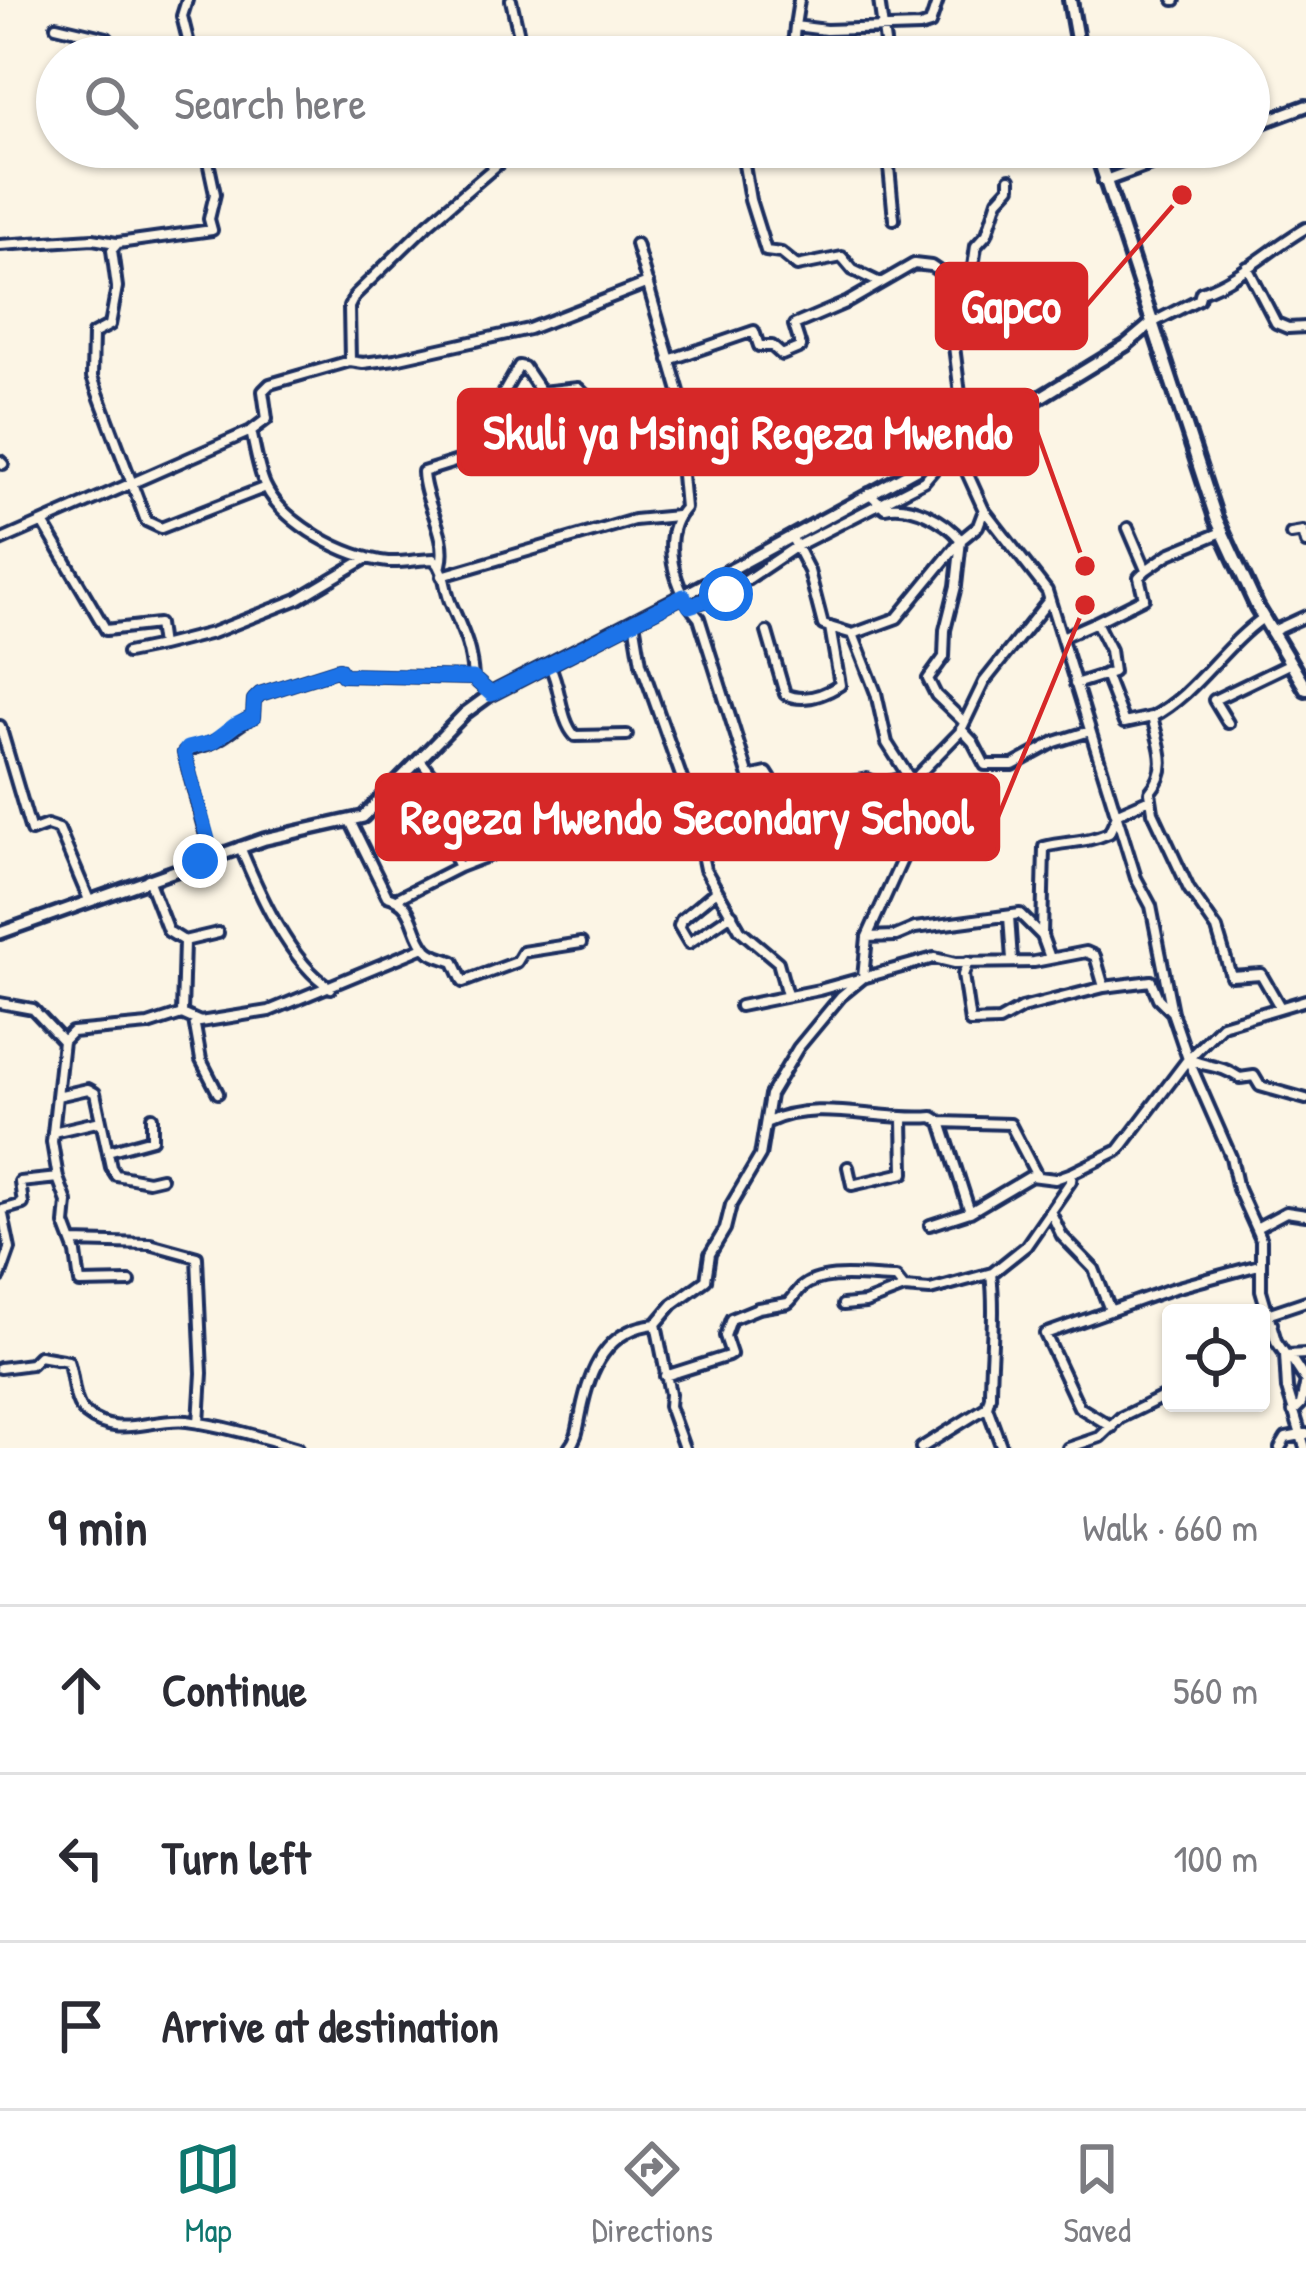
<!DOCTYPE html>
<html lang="en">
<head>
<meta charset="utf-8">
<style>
	:root { --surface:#fff; --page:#f7f7f7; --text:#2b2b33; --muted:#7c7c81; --line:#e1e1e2; --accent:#0f766e }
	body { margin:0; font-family:"Patrick Hand",sans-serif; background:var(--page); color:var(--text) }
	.controls { position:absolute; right:36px; bottom:36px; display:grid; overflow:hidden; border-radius:12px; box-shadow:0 3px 9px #0004 }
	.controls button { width:108px; height:108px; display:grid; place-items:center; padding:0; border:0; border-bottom:3px solid var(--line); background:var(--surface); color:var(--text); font:60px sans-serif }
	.stop { position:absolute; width:36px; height:36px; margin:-27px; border:9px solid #1a73e8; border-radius:50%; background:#fff }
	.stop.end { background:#1a73e8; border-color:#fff; box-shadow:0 3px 12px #0008 }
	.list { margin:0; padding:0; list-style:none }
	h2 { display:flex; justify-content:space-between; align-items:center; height:156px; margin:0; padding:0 48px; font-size:51px }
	h2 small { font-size:39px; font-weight:400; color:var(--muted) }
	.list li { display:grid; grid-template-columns:78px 1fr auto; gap:36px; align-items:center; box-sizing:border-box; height:168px; padding:0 48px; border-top:3px solid var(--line) }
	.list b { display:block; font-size:45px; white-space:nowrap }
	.list em { font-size:39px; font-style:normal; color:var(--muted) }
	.icon { flex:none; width:66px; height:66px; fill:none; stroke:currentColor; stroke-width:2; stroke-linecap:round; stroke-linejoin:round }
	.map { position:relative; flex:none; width:1306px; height:1448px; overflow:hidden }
	.search { position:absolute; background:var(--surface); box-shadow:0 3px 9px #0004; left:36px; right:36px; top:36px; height:132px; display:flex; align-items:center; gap:30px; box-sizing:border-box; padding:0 42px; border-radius:66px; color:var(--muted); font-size:45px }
	.sheet { height:660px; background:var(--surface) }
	nav { display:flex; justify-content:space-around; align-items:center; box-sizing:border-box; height:168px; border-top:3px solid var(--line); background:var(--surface); font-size:33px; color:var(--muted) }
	nav a { display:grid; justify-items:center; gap:6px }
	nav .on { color:var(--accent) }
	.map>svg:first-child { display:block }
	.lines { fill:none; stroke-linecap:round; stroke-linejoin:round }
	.minor-casing { stroke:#1b2f5e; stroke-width:16 }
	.tertiary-casing { stroke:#1b2f5e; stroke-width:18 }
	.secondary-casing { stroke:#1b2f5e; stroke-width:20 }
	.minor { stroke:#fcf5e5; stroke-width:8 }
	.tertiary { stroke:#fcf5e5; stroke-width:9 }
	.secondary { stroke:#fcf5e5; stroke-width:10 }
	.route { stroke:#1a73e8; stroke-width:15 }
	.leader { fill:none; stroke:#d62828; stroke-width:4.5 }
	.callout-dot { fill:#d62828; stroke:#fcf5e5; stroke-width:4.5 }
	.callout { fill:#d62828; stroke:#d62828; stroke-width:4.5 }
	.callout-label { font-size:48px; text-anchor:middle; font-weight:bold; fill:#fff }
</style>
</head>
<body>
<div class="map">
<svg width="1306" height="1448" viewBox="0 0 1306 1448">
	<rect width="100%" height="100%" fill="#fcf5e5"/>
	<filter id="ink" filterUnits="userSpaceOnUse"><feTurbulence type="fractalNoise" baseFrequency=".00833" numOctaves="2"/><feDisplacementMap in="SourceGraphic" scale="24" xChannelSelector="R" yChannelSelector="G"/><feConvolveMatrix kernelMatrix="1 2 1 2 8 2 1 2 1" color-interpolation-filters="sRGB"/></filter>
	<g filter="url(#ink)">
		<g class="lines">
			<defs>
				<path id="minor" d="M187,0L182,16L189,44L210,57
					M511,0L524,57
					M879,0L887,57
					M1174,0H1175
					M56,26L107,38L120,57
					M795,26L799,0
					M209,53L226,47L232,57
					M145,57L196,48
					M792,57L795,26L826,30L920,27L930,24L938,0
					M205,147L215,194L209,219L212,230L118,243L112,250L117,287L110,325L93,334L92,377L146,521L161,528L266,487
					M741,147L750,200L766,251L781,253L797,266L842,257L853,270L878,282
					M892,147L889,167L894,219
					M636,244L680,395L676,408L685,508C658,537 675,591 699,618L749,777L767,773L784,800L851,782L867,779L879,784L909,777
					M0,245L93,239L116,243
					M1247,267L1276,323L1288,328L1306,327
					M960,278L952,309V330L960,394L977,436
					M1152,323L1199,299L1201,292C1240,279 1271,248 1306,228
					M669,360L754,331L759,346H772L782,355L801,347L794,325L848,302L914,264L931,266L946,276L960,278L973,267L976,246L987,234L998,200L1010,187V179
					M350,361L363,363L395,359L529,329L648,283
					M251,431C255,448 258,469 265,485C283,524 347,558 388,562C404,563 419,559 434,559C446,570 444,589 451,604C463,632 471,646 473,678L491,694
					M955,446L984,510L1047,591L1136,878L1151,906L1172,1012L1188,1059L1231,1157L1238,1189L1261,1240V1290L1276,1341L1285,1354L1287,1389L1305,1448
					M0,461L3,464
					M869,493L885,508C911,502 945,520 961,540L956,586L945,630L944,657L928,679L936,695L964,722
					M44,524L106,630L158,624L161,646L212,633L298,599L367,558
					M1128,528L1146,570L1169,554L1222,532
					M1291,534L1303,532L1306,543
					M791,536L809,571L823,625L853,634L897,618L961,540L978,526L984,510
					M0,541L251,431L267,419L263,391L270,384L350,361L349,307L355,295L429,223L518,147
					M441,565C449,534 424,504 423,472L490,451L506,442L509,433L503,394L519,366L524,367L541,392L578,388L590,400L602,401L608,409
					M442,576L634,520L677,516
					M690,606L726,594L797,546L924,481L947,454
					M634,621L641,663L692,807L705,869L740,930L778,962L787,995
					M767,632L785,694C803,703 824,695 840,685L830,627
					M1271,632L1306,616
					M853,634L876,693L887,743L908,776
					M1062,637L1096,622
					M127,653L161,646
					M550,666C561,688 560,720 575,736L627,735
					M1105,674L1124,723L1152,717C1159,746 1171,767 1150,792L1153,812L1189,889L1217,929L1231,976L1261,974L1280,1007
					M1075,684L1113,672L1110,650L1096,622L1144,598L1139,577L1146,570
					M1152,717C1195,695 1222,647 1263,618
					M1228,723L1214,700L1291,663
					M0,726L31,831L47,825L59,829L89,900
					M961,729L973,742L985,765H1013L1055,742L1090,731
					M421,761L437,782L445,837L459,867
					M834,788C852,845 846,845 906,851
					M351,823L387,896C417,904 410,931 427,950C434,957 445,958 454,962L463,982L517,962L523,952L581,943
					M240,847C258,890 290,964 331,988
					M200,861L207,840L184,753C194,746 204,747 215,741C229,735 238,723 253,717L254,700L260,694L339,669L343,675L473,678
					M716,891L681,920L679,926L689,943L732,914
					M398,898L459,867L548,833
					M1009,916L1012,960
					M1042,936L1044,847C1067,841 1087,843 1109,833L1118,813L1150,799
					M867,937L896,936L915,928L1020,914L1042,936L1050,958
					M184,941L218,933
					M968,962L963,975L970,1022L999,1021L1022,1008L1104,987
					M0,1003L33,1009L63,1041L52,1142L58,1178L67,1202L65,1224L76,1253L80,1283L130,1282
					M740,1006L819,990L934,958L955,963L1034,962L1086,952L1095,956L1104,987L1151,981L1158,998L1171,1011
					M182,1014L200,1022L269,1011L424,947
					M194,1020L201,1060L218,1093
					M63,1041L72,1032L148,1025L182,1014L184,941L168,931L148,879
					M1189,1059C1211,1069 1217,1063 1240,1078L1254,1076L1260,1086L1306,1099
					M57,1096L88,1089L95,1093L101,1121
					M768,1122C816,1098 881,1122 933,1117L941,1122L970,1212L1031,1176L1055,1179L1072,1173
					M941,1122L1010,1124L1037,1176
					M53,1132L101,1121L111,1167L116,1175L148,1181L161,1178
					M108,1151L152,1139V1117
					M848,1167L852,1185L904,1173L903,1119
					M1051,1213L1062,1236L1094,1269L1110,1310
					M930,1225L970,1212
					M1256,1228L1286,1212L1306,1215
					M72,1242L150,1244L197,1257L202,1373L199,1423
					M0,1277L10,1249L2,1210L23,1204L20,1182L58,1178
					M843,1305L865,1303L904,1288L930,1290L992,1273
					M1270,1313L1306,1301
					M1261,1336L1272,1324
					M1287,1355L1306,1354
					M1289,1355L1306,1381L1301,1404L1293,1412
					M0,1368L31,1364L39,1356L68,1361C74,1376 72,1404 86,1414C118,1440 152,1417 187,1421C225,1426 261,1437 298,1448
					M665,1376L728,1356L731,1354L725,1336L731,1319L758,1308L788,1303C793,1299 796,1293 801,1288C822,1269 868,1278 896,1278L904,1288
					M987,1407L1002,1448
					M1112,1427L1079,1407L1045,1334L1171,1289L1259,1265
					M569,1448C578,1437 578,1427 581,1413C589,1370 607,1328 656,1324
					M684,1448L669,1406L670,1394L656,1324L673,1304L706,1280L710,1254L725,1229L731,1205L760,1156L770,1095L798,1048L841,996L863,978L867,937L906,851L919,774L960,732L984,682L1049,600
					M921,1448L987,1407L990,1396C990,1356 996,1314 991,1274L1026,1246L1071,1181L1072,1173L1119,1150L1188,1059L1222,1025L1306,1000
					M1068,1448L1100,1437L1120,1418L1171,1393
					M1280,1448L1286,1438L1306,1434"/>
				<path id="tertiary" d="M1249,127L1306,106
					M1104,181L1197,147
					M0,933L265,839L363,817L465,713L491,694L684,595L977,436L1126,345L1152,323"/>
				<path id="secondary" d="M1070,0L1080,57
					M1095,147L1216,518L1257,607L1306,689"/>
			</defs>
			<use href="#minor" class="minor-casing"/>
			<use href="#tertiary" class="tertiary-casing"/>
			<use href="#secondary" class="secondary-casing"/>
			<use href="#minor" class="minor"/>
			<use href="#tertiary" class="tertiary"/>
			<use href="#secondary" class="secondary"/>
		</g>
	</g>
	<g class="lines" filter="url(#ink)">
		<path class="route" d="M200,861L208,840L184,753L187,748L213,742L235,725L253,717L254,700L260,694L339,669L343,675L473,678L491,694L684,596L689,606L726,594"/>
	</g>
	<path class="leader" d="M1182 195L1086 306M1085 566L1037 432M1085 605L998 817"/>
	<g class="callout-dot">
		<circle cx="1182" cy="195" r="12"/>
		<circle cx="1085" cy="566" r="12"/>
		<circle cx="1085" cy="605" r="12"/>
	</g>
	<g class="callout">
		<rect x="937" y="264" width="149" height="84" rx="12"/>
		<rect x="459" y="390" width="578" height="84" rx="12"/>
		<rect x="377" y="775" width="621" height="84" rx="12"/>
	</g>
	<g class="callout-label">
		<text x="1011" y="323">Gapco</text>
		<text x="748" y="449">Skuli ya Msingi Regeza Mwendo</text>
		<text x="687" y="834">Regeza Mwendo Secondary School</text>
	</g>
</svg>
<div class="controls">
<button><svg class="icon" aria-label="locate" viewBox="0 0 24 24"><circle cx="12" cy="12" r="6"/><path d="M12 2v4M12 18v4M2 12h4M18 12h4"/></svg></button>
</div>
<div class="stop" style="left:726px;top:594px"></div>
<div class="stop end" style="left:200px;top:861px"></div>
<div class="search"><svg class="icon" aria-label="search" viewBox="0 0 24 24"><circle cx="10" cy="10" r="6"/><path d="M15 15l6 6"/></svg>Search here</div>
</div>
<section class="sheet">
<h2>9 min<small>Walk · 660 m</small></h2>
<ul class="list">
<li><svg class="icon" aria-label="ahead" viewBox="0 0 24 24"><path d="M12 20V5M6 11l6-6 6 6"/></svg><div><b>Continue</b></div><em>560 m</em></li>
<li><svg class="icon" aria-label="left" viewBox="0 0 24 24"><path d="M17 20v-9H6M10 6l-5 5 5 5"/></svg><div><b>Turn left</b></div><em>100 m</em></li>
<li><svg class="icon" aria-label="arrive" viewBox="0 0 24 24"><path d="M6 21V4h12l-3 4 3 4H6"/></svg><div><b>Arrive at destination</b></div></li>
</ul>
</section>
<nav>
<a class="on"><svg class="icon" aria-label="map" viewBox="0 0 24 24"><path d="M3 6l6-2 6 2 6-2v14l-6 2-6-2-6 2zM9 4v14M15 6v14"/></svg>Map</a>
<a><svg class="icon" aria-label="directions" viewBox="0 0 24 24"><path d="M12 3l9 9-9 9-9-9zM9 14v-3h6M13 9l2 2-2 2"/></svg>Directions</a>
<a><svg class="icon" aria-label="saved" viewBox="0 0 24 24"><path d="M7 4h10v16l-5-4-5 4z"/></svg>Saved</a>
</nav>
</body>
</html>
